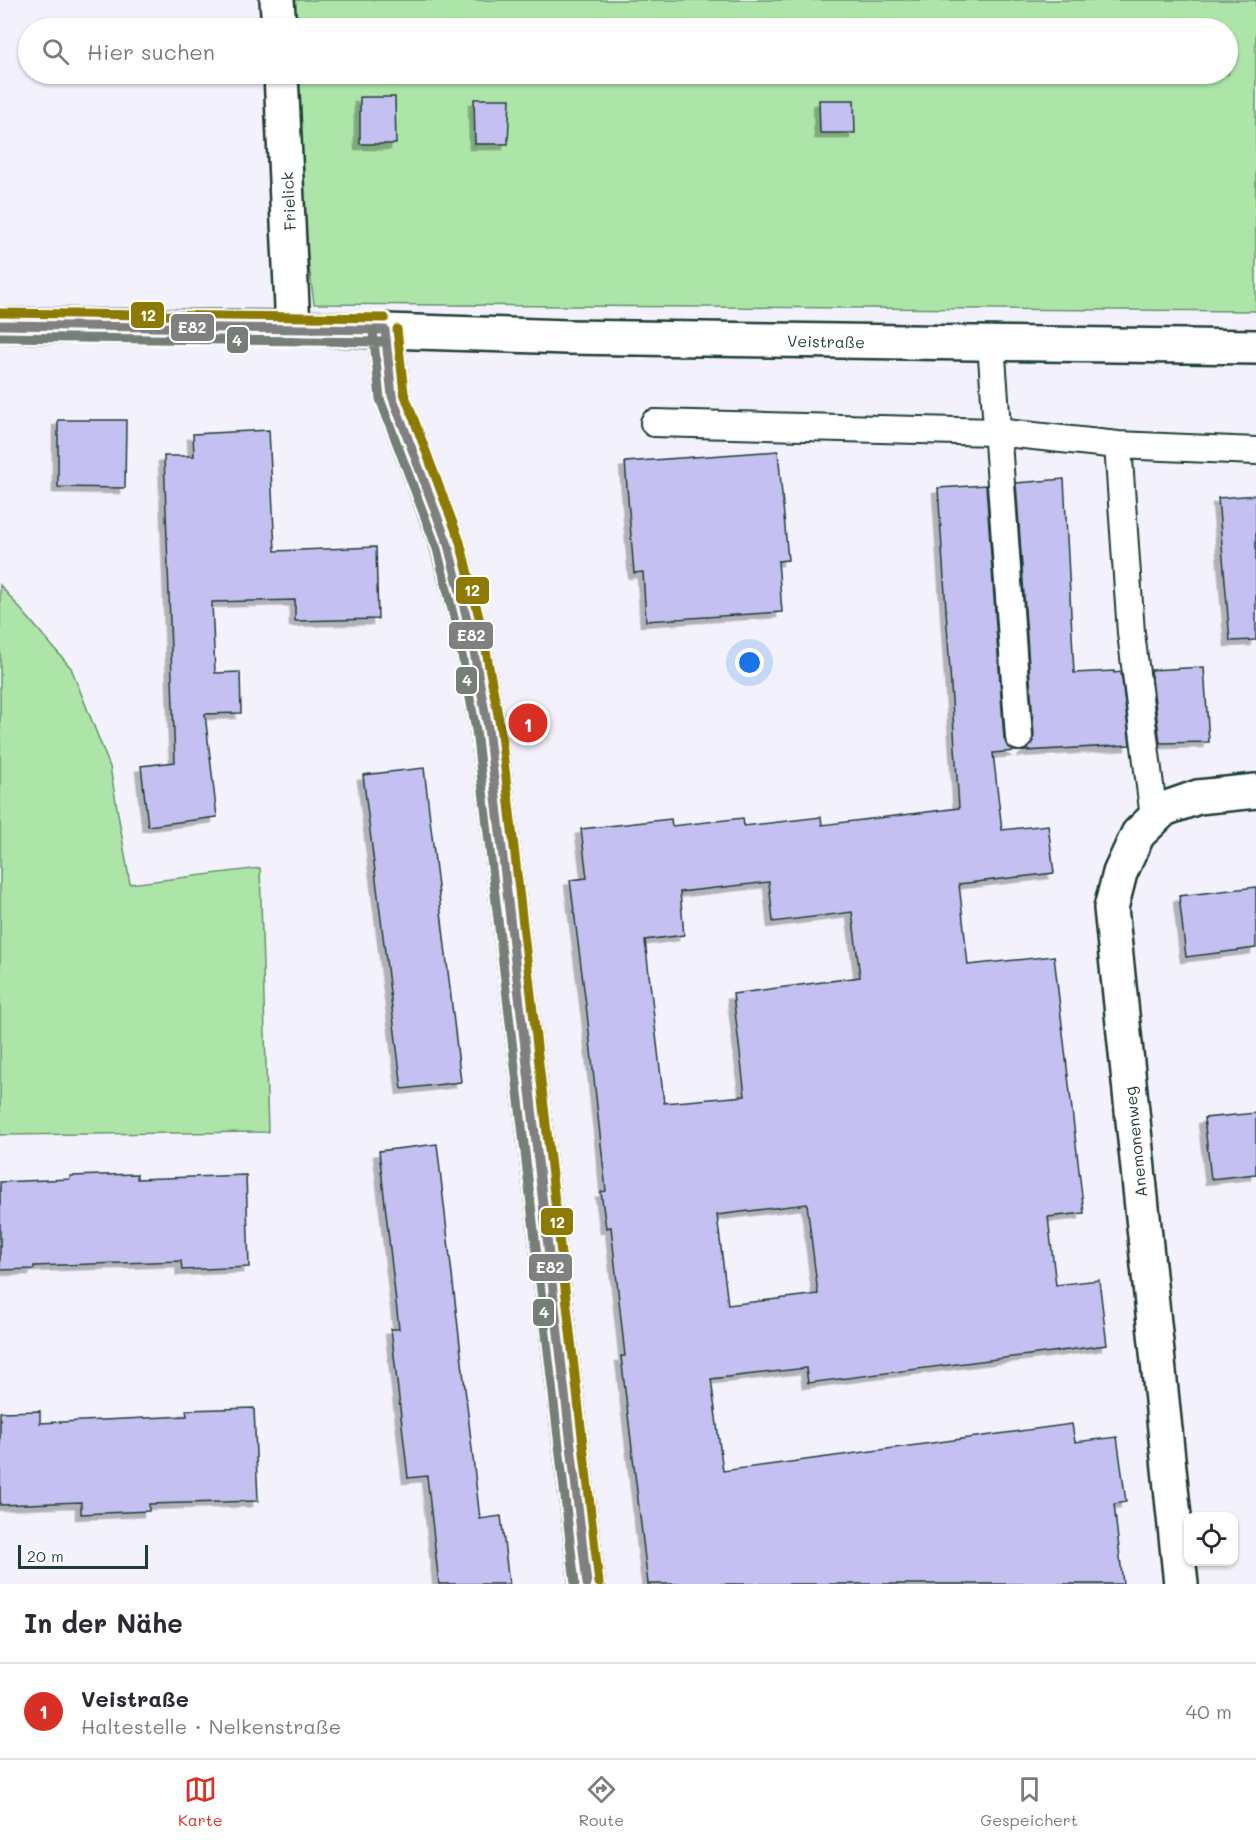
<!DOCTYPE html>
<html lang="de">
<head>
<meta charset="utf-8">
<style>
	:root { --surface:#fff; --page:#f2f2f3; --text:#2b2b33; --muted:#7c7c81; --line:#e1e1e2; --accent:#d93025 }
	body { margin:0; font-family:Mali,sans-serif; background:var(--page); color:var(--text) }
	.controls { position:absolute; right:18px; bottom:18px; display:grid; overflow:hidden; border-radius:12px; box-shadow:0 2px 4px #0004 }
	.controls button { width:54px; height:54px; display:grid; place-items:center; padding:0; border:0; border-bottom:2px solid var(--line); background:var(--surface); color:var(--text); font:30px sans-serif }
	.scale { position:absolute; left:18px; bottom:15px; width:130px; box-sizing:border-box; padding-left:6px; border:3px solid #1f3d34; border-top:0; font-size:16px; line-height:21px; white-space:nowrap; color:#1f3d34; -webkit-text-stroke:4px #fff; paint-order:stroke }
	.you { position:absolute; left:750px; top:663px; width:21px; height:21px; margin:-15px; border:4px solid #fff; border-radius:50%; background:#1a73e8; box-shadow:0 0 0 9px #1a73e833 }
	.badge { display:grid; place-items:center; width:39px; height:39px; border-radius:50%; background:var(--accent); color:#fff; font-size:20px; font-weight:700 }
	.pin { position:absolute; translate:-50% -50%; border:3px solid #fff; box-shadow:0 2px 6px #0006 }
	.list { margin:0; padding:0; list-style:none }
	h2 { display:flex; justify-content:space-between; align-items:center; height:78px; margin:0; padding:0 24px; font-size:26px }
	h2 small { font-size:20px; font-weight:400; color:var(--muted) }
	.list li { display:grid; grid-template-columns:39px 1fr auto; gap:18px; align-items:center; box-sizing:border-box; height:96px; padding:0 24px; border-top:2px solid var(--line) }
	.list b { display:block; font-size:22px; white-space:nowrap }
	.list p { margin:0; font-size:20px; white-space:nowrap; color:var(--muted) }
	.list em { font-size:20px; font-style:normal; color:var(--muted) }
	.icon { flex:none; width:33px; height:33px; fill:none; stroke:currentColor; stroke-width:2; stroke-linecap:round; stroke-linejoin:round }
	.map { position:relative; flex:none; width:1256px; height:1584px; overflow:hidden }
	.search { position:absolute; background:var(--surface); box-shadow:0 2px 4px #0004; left:18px; right:18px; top:18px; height:66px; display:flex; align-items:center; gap:15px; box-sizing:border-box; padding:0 21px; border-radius:33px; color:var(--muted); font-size:22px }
	.sheet { height:174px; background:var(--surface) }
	nav { display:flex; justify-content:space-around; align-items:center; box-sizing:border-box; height:84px; border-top:2px solid var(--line); background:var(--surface); font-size:16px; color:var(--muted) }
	nav a { display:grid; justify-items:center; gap:3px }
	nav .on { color:var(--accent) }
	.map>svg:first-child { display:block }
	.green { fill:#ade5a9; stroke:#66916e; stroke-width:1.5 }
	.building { fill:#c4c0f2; stroke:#1f3d34; stroke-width:1.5; fill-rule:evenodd; filter:url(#shadow) }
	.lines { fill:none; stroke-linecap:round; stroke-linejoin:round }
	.service-casing { stroke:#1f3d34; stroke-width:30 }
	.minor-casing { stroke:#1f3d34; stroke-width:38 }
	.service { stroke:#fff; stroke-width:26 }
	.minor { stroke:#fff; stroke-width:33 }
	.bus-1-casing { stroke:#fff; stroke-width:14 }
	.bus-2-casing { stroke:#fff; stroke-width:14 }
	.bus-3-casing { stroke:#fff; stroke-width:14 }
	.bus-1 { stroke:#808080; stroke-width:9 }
	.bus-2 { stroke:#757f77; stroke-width:9 }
	.bus-3 { stroke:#8d7a02; stroke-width:9 }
	.labels { text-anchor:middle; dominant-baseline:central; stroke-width:5; stroke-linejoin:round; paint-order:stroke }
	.street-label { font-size:16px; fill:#1f3d34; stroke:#fff }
	.line-badge { stroke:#fff; stroke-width:2 }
	.badge-label { font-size:16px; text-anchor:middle; font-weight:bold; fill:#fff }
</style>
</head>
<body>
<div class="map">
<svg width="1256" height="1584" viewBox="0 0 1256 1584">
	<defs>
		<filter id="shadow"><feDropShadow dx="-5.5" dy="5.5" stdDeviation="0" flood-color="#0004"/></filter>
	</defs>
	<rect width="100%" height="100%" fill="#f3f2fc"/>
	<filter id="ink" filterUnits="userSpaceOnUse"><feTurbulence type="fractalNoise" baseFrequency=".0167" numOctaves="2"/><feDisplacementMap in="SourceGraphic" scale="12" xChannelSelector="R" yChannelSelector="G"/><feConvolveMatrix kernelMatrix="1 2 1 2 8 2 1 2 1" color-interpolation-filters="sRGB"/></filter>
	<g filter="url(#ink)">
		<path class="green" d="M291,0H1256V311L314,304L302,212L295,74H1228V28H293Z
			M0,585L71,668L110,767L130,884L260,868L268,1132L0,1135Z"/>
		<path class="building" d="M360,97H395L396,144H360Z
			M474,99H510L508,144H475Z
			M819,100H854L855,133H820Z
			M58,420H126L125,488L58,487Z
			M269,430L275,551L376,547L378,619L295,621V600L212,602L215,673L240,672L241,713L205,714L217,817L148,826L141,766L175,762L164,456H194L193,434Z
			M778,451L788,560L778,561L782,612L646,621L643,572L634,573L625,462Z
			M1064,479L1074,673L1114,671V673L1121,672L1130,745L1023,751L1032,744L1034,736L1016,483Z
			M986,485L1004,738L1007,746L1016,751L993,753L1002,830L1048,825L1054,873L959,884L968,965L1054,956L1084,1213L1048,1217L1056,1285L1099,1280L1107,1345L808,1383L806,1368L711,1379L723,1471L1072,1424L1075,1442L1117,1437L1126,1502L1114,1504L1123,1584H648L621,1356H625L611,1227L606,1228L601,1192L606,1191L587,1013L570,880L587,878L581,829L671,819L672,826L743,818L744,826L821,817L822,825L959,808L938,488ZM769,882L773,922L852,912L860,977L733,994L745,1096L664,1103L645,940L684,935L680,892ZM807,1204L818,1294L728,1305L717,1215Z
			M1256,495V640L1230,641L1218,498Z
			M1204,667L1209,742L1160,743L1151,670Z
			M424,768L461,1082L402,1089L363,775Z
			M1256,887V948L1186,957L1179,896Z
			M1256,1113V1174L1211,1179L1204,1118Z
			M437,1144L480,1519L501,1516L509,1584H439L427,1476L408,1478L391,1329H399L379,1151Z
			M137,1174V1179L246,1175L249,1267L182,1270L181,1261L34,1266V1269L0,1270V1182L70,1179V1176Z
			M254,1408L258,1501L149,1504V1511L81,1514V1502L0,1505V1412L40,1411V1423L187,1416L186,1410Z"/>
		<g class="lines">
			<defs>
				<path id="service" d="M991,343L1019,737
					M654,423L996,432L1118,445L1256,451
					M1118,445L1131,633L1154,818"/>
				<path id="minor" d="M277,0L279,28
					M281,74L293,328
					M0,325L293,328L567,337L1256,347
					M385,330L392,396L448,545L470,631L488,728L587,1584
					M1181,1584L1111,908L1120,873L1138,834L1164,809L1198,797L1256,791"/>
			</defs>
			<use href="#service" class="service-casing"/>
			<use href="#minor" class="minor-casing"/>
			<use href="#service" class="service"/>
			<use href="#minor" class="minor"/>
			<defs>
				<path id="bus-1" d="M0,325L385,330
					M385,330L392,396L448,545L470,631L488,728L587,1584"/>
				<path id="bus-2" d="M373,331L380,399L437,549L458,634L476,730L575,1584
					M0,337L385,342"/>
				<path id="bus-3" d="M0,313L385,318
					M397,329L404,393L460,542L482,629L500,726L599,1583"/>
			</defs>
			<use href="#bus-1" class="bus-1-casing"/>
			<use href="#bus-2" class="bus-2-casing"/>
			<use href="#bus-3" class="bus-3-casing"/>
			<use href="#bus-1" class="bus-1"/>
			<use href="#bus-2" class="bus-2"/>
			<use href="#bus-3" class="bus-3"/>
		</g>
	</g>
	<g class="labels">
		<g class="street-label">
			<text transform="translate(288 201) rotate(-93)">Frielick</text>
			<text transform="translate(826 341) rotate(1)">Veistraße</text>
			<text transform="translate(1135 1142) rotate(-96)">Anemonenweg</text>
		</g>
	</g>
	<g class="line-badge">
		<rect x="130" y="301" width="35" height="28" rx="6" fill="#8d7a02"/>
		<rect x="170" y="313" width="45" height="29" rx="6" fill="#808080"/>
		<rect x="226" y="326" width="23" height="28" rx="6" fill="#757f77"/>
		<rect x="455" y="576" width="35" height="29" rx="6" fill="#8d7a02"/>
		<rect x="448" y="621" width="46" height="29" rx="6" fill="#808080"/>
		<rect x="455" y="666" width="23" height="29" rx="6" fill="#757f77"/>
		<rect x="540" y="1207" width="34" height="29" rx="6" fill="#8d7a02"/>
		<rect x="528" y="1253" width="45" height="29" rx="6" fill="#808080"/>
		<rect x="532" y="1298" width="23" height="29" rx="6" fill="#757f77"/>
	</g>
	<g class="badge-label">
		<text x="148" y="321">12</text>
		<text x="192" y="333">E82</text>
		<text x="237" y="346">4</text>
		<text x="472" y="596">12</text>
		<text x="471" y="641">E82</text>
		<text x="467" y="686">4</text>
		<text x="557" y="1228">12</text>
		<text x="550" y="1273">E82</text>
		<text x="544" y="1318">4</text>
	</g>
</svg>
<div class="controls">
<button><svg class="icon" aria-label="locate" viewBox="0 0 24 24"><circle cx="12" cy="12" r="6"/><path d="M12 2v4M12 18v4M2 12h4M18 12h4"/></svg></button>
</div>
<div class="scale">20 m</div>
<div class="you"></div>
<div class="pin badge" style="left:528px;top:723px">1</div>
<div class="search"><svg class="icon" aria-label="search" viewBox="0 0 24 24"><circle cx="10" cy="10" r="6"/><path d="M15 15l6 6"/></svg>Hier suchen</div>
</div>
<section class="sheet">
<h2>In der Nähe<small></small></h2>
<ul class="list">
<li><span class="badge">1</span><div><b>Veistraße</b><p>Haltestelle · Nelkenstraße</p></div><em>40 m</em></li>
</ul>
</section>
<nav>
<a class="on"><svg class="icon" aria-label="map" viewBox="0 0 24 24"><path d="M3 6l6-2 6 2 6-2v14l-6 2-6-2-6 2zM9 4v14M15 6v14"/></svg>Karte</a>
<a><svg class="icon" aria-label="directions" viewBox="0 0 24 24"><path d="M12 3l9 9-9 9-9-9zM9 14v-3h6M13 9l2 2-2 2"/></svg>Route</a>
<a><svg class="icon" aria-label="saved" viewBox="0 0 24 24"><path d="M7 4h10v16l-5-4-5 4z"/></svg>Gespeichert</a>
</nav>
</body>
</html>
